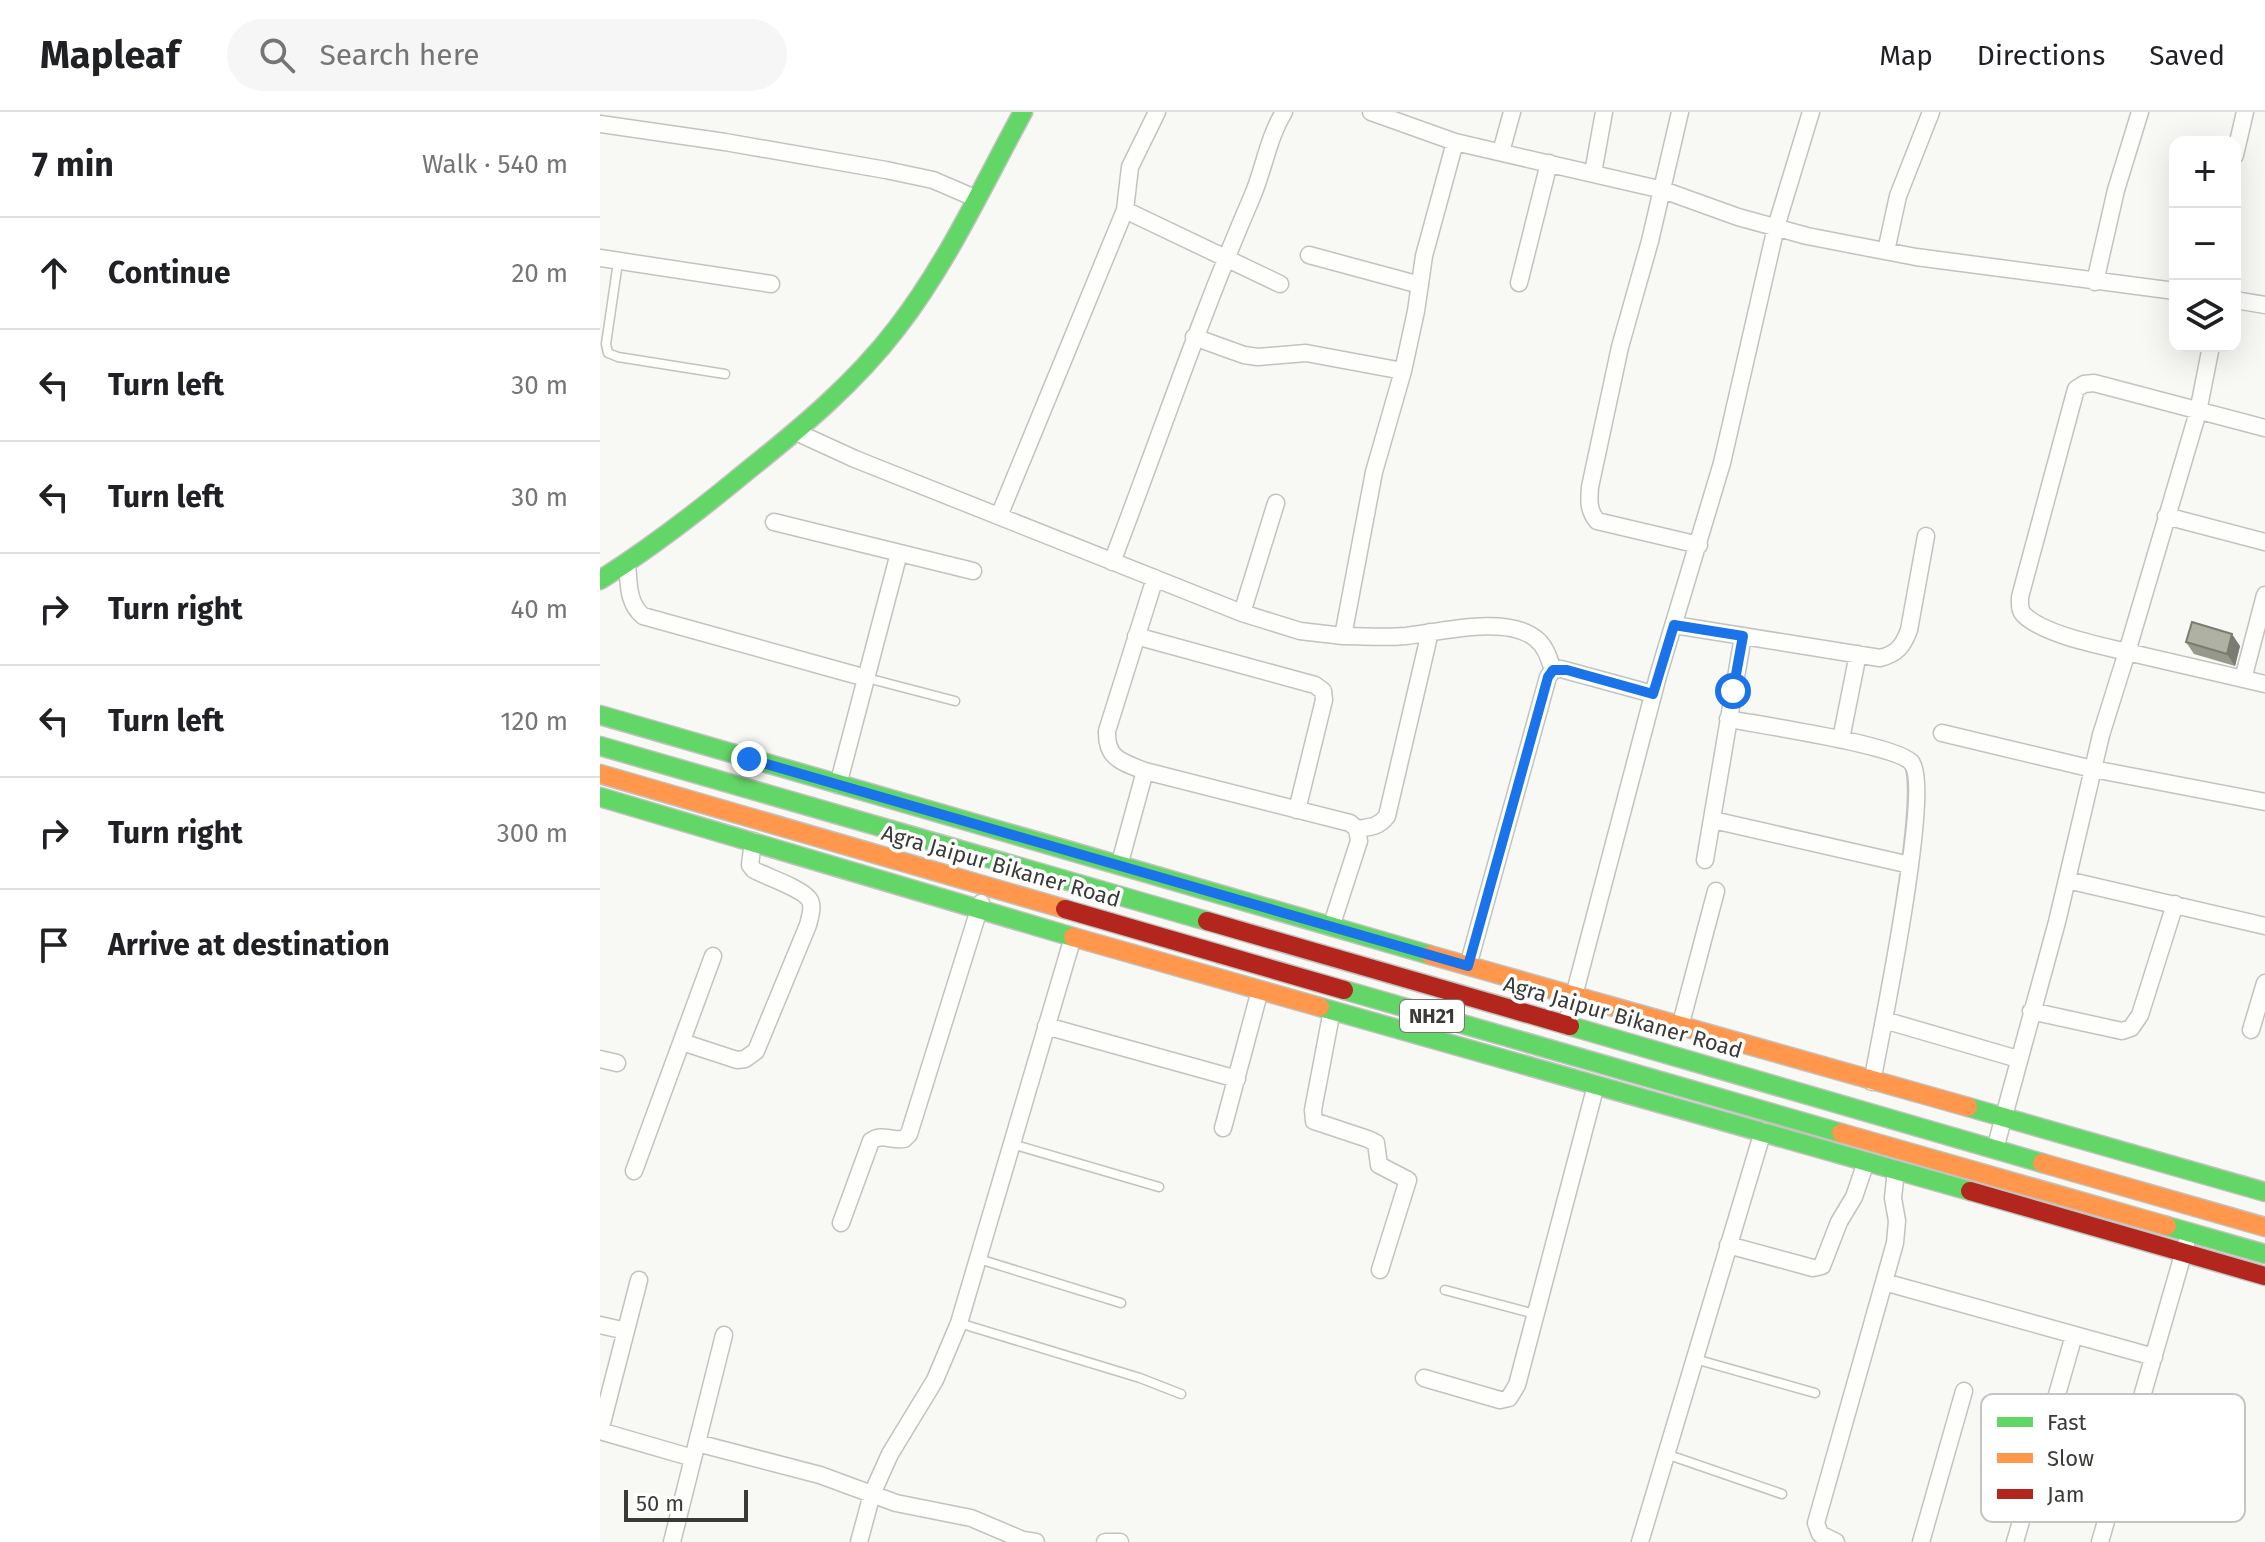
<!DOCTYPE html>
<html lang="en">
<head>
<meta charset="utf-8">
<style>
	:root { --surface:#fff; --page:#f6f6f6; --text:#202124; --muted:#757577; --line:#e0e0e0 }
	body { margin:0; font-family:"Fira Sans",sans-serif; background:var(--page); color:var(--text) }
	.controls { position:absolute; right:24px; top:24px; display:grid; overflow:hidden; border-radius:16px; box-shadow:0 8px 32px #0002 }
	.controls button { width:72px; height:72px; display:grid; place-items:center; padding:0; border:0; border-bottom:2px solid var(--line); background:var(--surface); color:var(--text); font:40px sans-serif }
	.scale { position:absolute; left:24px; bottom:20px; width:124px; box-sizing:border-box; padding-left:8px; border:4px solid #3a3a37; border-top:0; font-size:22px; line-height:28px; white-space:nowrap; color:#3a3a37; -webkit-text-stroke:6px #fff; paint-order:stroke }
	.stop { position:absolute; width:24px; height:24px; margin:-18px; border:6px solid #1a73e8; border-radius:50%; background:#fff }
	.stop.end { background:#1a73e8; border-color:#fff; box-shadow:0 2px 8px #0008 }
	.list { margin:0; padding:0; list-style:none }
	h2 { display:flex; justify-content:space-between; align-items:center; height:104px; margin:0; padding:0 32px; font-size:34px }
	h2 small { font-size:26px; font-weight:400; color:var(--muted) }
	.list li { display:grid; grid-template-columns:52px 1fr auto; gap:24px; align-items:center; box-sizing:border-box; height:112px; padding:0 32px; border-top:2px solid var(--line) }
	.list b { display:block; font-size:30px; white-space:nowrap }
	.list em { font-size:26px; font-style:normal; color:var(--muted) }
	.icon { flex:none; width:44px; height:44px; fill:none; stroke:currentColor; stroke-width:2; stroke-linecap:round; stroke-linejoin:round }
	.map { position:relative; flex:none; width:1665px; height:1430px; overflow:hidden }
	header { display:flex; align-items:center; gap:48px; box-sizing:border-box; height:112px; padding:0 40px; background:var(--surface); border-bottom:2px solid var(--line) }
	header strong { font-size:38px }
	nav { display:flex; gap:44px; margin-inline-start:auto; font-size:28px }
	.search { width:560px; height:72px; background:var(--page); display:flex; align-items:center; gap:20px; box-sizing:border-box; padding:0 28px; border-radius:44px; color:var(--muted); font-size:30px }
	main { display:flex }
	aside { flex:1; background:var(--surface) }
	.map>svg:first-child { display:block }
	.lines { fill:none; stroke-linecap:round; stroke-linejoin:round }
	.lane-casing { stroke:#c2c2bf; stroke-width:11 }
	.street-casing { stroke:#c2c2bf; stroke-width:19 }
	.fast-casing { stroke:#c2c2bf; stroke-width:21 }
	.slow-casing { stroke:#c2c2bf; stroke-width:21 }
	.jam-casing { stroke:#c2c2bf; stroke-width:21 }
	.lane { stroke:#fefefd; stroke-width:8 }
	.street { stroke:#fefefd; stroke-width:16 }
	.fast { stroke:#63d668; stroke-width:18 }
	.slow { stroke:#ff974d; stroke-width:18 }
	.jam { stroke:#b3261e; stroke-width:18 }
	.wall { fill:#96988b }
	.shaded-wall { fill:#7a7c71 }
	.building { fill:#afb1a2; stroke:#7a7c71; stroke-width:2 }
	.route { stroke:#1a73e8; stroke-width:10 }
	.labels { text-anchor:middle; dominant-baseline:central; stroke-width:7; stroke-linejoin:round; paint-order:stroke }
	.shield { fill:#fff; stroke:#757573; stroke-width:2 }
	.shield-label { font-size:20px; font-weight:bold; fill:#3a3a37 }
	.street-label { font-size:22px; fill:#3a3a37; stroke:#fff }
	.key { fill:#fff; stroke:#c4c4c3; stroke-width:2 }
	.key-label { font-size:22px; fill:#3a3a37 }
</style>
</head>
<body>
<header>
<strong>Mapleaf</strong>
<div class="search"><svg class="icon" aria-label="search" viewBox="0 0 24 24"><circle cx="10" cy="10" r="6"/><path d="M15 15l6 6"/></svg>Search here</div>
<nav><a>Map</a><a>Directions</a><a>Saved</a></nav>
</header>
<main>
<aside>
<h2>7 min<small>Walk · 540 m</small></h2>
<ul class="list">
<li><svg class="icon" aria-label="ahead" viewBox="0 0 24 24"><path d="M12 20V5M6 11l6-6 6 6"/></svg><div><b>Continue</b></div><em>20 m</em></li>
<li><svg class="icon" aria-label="left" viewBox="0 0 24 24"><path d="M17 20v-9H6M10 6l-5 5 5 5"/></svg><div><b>Turn left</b></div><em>30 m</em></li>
<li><svg class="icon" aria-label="left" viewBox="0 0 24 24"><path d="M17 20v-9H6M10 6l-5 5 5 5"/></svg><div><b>Turn left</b></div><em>30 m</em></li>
<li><svg class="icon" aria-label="right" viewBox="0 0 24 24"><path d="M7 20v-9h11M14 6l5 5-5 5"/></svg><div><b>Turn right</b></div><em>40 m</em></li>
<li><svg class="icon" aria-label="left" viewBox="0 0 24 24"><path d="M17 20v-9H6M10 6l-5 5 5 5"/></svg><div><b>Turn left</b></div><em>120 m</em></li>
<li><svg class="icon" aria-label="right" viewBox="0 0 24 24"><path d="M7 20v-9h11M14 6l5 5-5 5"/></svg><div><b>Turn right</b></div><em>300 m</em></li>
<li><svg class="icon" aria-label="arrive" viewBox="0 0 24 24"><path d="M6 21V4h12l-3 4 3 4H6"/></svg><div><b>Arrive at destination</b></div></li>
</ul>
</aside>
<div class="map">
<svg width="1665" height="1430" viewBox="0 0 1665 1430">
	<rect width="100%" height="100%" fill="#f8f8f4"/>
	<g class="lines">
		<defs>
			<path id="lane" d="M18,150L6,232L8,241L18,245L125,262
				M267,566L355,589
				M412,1032L559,1075
				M379,1147L521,1191
				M845,1178L935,1202
				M359,1211L540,1266L581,1282
				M1095,1247L1215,1281
				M1066,1342L1182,1382"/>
			<path id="street" d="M557,0L530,55L525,98L680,172
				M771,0L855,30L1063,78L1138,105L1207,124L1316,145L1575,179
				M1080,0L1050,129L1020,235L990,375C989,388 988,398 997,409L1099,433
				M0,12L125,30L286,58L333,68L375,86
				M901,40L912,0
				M1635,43L1645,0
				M993,61L1004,0
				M1286,139L1298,84L1331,0
				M709,143L820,173
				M0,146L171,172
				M1495,170L1516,78L1540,0
				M919,171L949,51
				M1635,188L1665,193
				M594,225L644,243L658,245L706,241L803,259
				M1611,234L1598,300L1527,540C1499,533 1445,523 1424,503C1419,498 1420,492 1420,485L1476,277L1484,272L1494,271L1665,316
				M196,320L255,347L642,501L700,519L743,524L774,360L803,259L816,199L824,144L855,30
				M399,404L525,98
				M1566,404L1665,430
				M174,410L373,459
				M512,450C559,328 600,205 652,85C664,57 668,26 684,0
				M27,451C29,470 27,491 43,504L266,566
				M555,466L507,619C506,647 522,650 545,659L750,711L757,717L759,729L731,815
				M642,501L676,391
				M1074,513L1280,546C1297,542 1303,534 1309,518L1326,424
				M536,524L715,573L723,579L724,588L697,698
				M743,524C764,524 785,526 806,524C840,520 906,503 935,526C946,534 949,547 953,558
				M1643,567L1665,483
				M1128,607C1160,613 1293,632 1311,650C1333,672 1280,927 1272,970
				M1342,621L1493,657L1665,690
				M1241,627L1258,542
				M238,673L299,441
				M1113,708L1310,753
				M757,717C770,715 779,715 787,704L830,520
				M1105,748L1143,524
				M519,754L545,659
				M1467,768L1665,814
				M868,854L948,565L953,558L961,557L1053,582
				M732,898L713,998L714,1009L768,1027L776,1031L779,1053L808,1068L780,1158
				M1431,899L1522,919L1531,916L1540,903L1575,792
				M1284,908L1418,947
				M446,914L637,967
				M966,914L1058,564L1122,351L1176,115L1211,0
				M1080,915L1116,779
				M1651,918L1665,871
				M82,930L137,948L145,947L156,939L208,813C210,805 214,794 209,787C201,776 167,765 154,758L150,753L153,729
				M0,947L17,951
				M623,1016L660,878
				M1395,1037L1457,810L1501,623L1527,540L1665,572
				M34,1059L113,844
				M241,1111L271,1029C281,1021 292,1029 304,1027L309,1022L381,791
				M1128,1133L1213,1156L1222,1154L1239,1110L1254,1085L1266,1050
				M1284,1170L1554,1245
				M0,1213L26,1219
				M824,1266L900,1288L909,1286L917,1273L996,973
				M0,1319L39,1168
				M0,1319L93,1346
				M1446,1325L1524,1347
				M97,1331L220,1363L296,1391L371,1406L423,1428L436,1430
				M72,1430L124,1223
				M259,1430L272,1382L290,1342L335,1268L359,1211L473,825
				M505,1430H520
				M1040,1430L1163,1019
				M1236,1430L1220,1422L1216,1411L1295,1131L1297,1109L1293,1086L1296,1058
				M1321,1430L1364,1279
				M1415,1430L1474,1223
				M1500,1430L1586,1132"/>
			<path id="fast" d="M0,468C52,435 100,398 147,359C201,316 255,271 297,216C348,150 383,73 423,0
				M0,603L830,843
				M0,634L607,809
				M0,685L473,825
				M744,878L1241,1021
				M720,895L1370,1079
				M970,914L1442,1051
				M1368,995L1665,1080
				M1567,1114L1665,1142"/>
			<path id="slow" d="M0,662L465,797
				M473,825L720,895
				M830,843L1368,995
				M1241,1021L1567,1114
				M1442,1051L1665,1115"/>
			<path id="jam" d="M465,797L744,878
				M607,809L970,914
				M1370,1079L1665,1164"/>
		</defs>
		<use href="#lane" class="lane-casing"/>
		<use href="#street" class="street-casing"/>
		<use href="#fast" class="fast-casing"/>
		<use href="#slow" class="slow-casing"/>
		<use href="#jam" class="jam-casing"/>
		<use href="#lane" class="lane"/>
		<use href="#street" class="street"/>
		<use href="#fast" class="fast"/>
		<use href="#slow" class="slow"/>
		<use href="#jam" class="jam"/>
	</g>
	<path class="wall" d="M1586,530L1640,534L1635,554L1594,542Z"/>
	<path class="shaded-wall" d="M1632,522L1640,534L1635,554L1627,542Z"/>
	<path class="building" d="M1592,510L1632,522L1627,542L1586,530Z"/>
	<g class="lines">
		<path class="route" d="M149,647L868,854L948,565L953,558H967L1053,582L1074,513L1143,524L1133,579"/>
	</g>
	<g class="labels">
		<rect class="shield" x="800" y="888" width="64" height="32" rx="6"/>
		<g class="shield-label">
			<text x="832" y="904">NH21</text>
		</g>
		<g class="street-label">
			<text transform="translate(401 754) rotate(16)">Agra Jaipur Bikaner Road</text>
			<text transform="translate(1023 905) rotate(16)">Agra Jaipur Bikaner Road</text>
		</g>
	</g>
	<rect x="1381" y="1282" width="264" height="128" rx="12" class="key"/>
	<rect x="1397" y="1305" width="36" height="10" fill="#63d668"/>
	<rect x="1397" y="1341" width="36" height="10" fill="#ff974d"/>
	<rect x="1397" y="1377" width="36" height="10" fill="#b3261e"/>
	<g class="key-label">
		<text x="1447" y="1318">Fast</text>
		<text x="1447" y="1354">Slow</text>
		<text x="1447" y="1390">Jam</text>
	</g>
</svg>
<div class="controls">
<button>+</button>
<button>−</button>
<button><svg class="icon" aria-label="layers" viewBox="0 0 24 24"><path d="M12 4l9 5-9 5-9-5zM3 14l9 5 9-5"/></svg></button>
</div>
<div class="scale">50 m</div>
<div class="stop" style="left:1133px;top:579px"></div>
<div class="stop end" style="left:149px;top:647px"></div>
</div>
</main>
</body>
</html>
